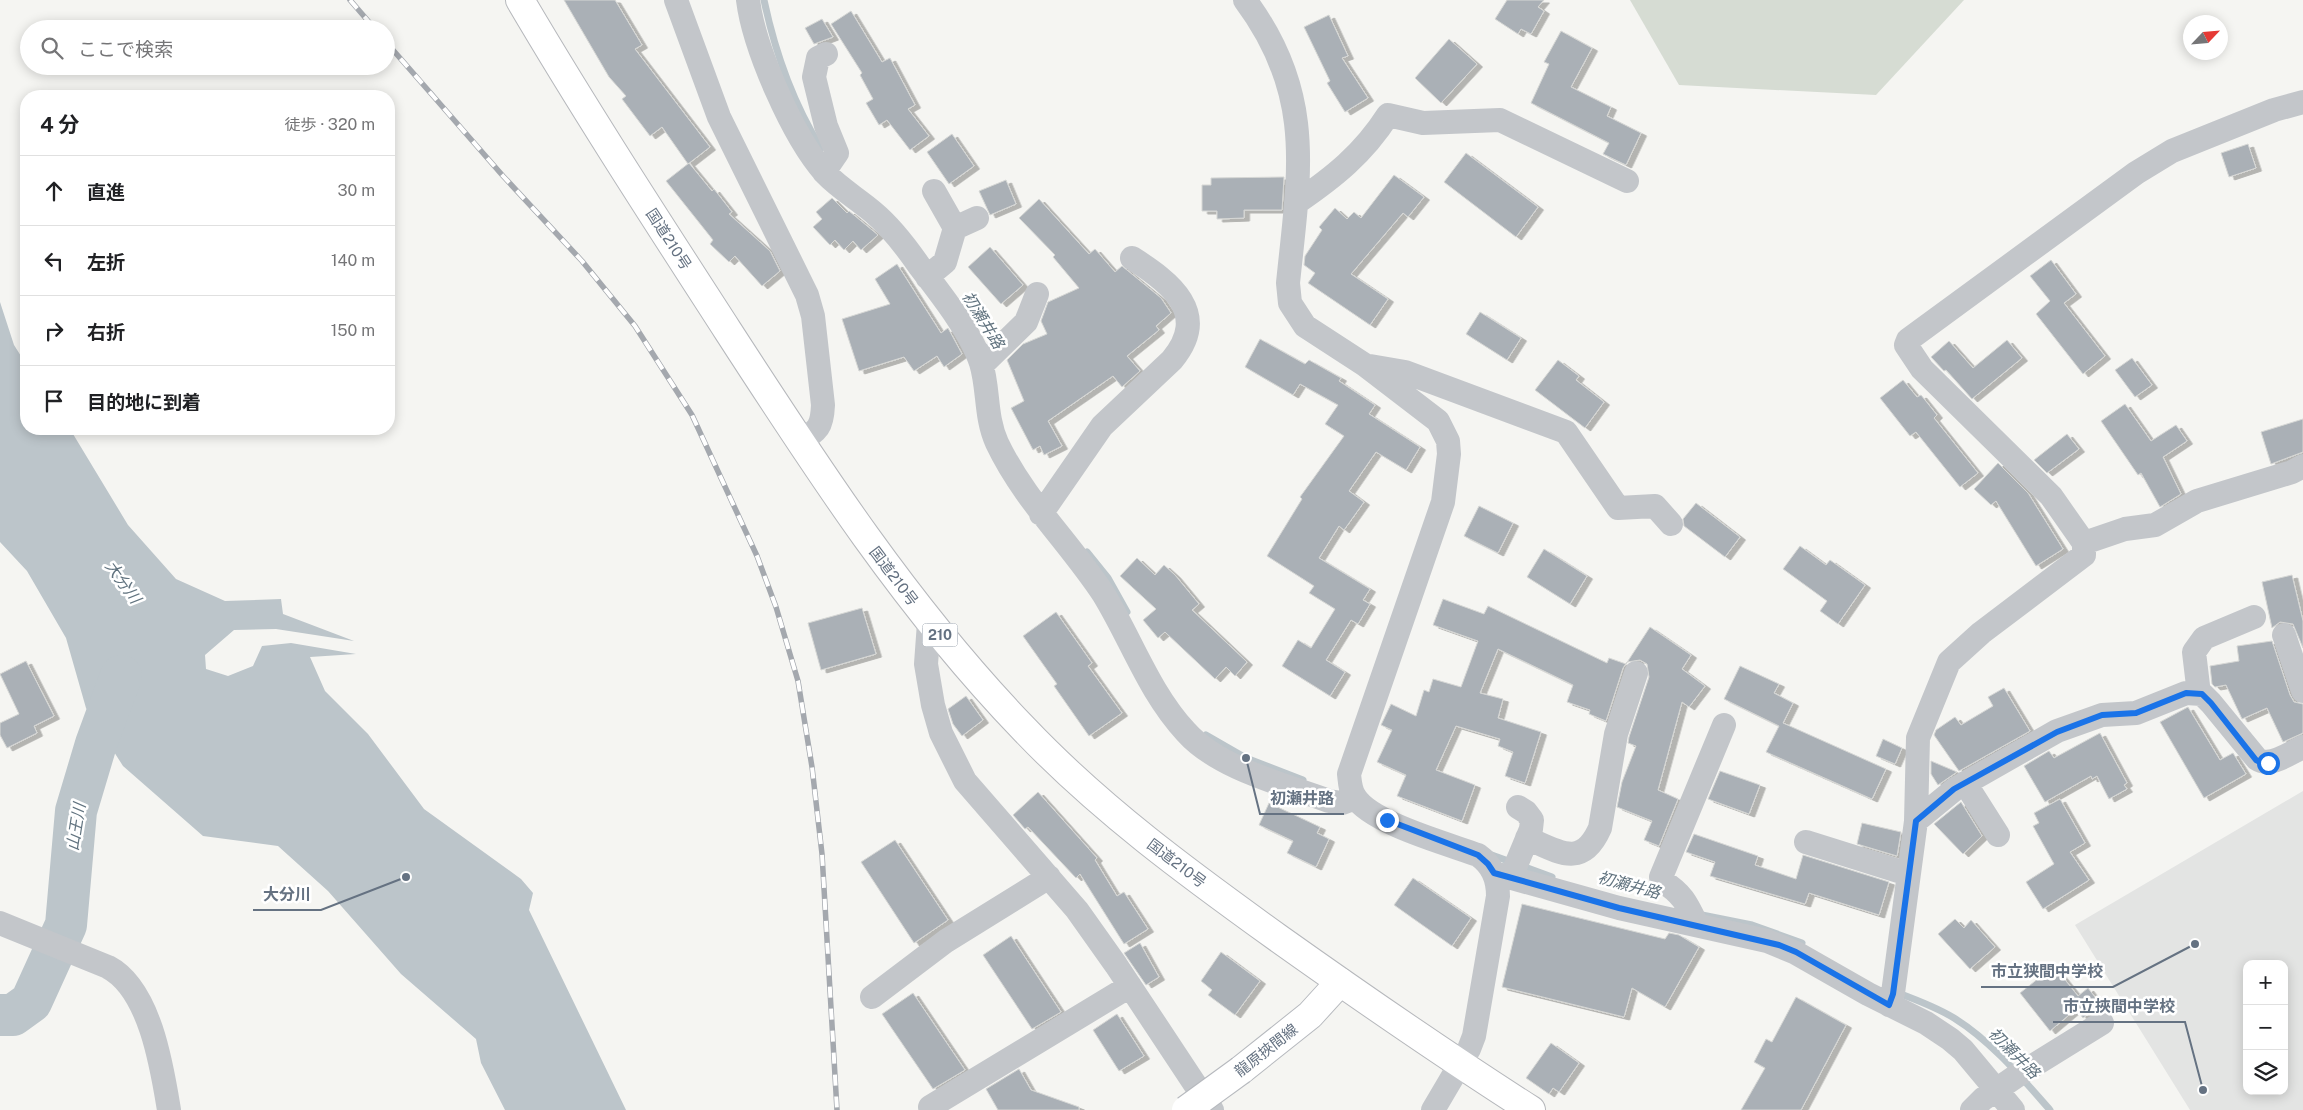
<!DOCTYPE html>
<html lang="ja">
<head>
<meta charset="utf-8">
<style>
	:root { --surface:#fff; --page:#f6f6f6; --text:#202124; --muted:#757577; --line:#e0e0e0 }
	body { margin:0; font-family:"Public Sans","Noto Sans JP",sans-serif; background:var(--page); color:var(--text) }
	.controls { position:absolute; right:15px; bottom:15px; display:grid; overflow:hidden; border-radius:10px; box-shadow:0 2px 12px #0003 }
	.controls button { width:45px; height:45px; display:grid; place-items:center; padding:0; border:0; border-bottom:1px solid var(--line); background:var(--surface); color:var(--text); font:25px sans-serif }
	.compass { position:absolute; left:2183px; top:15px; width:45px; height:45px; border-radius:50%; background:var(--surface); box-shadow:0 2px 12px #0003; rotate:64deg }
	.stop { position:absolute; width:15px; height:15px; margin:-11px; border:4px solid #1a73e8; border-radius:50%; background:#fff }
	.stop.end { background:#1a73e8; border-color:#fff; box-shadow:0 1px 5px #0008 }
	.list { margin:0; padding:0; list-style:none }
	h2 { display:flex; justify-content:space-between; align-items:center; height:65px; margin:0; padding:0 20px; font-size:21px }
	h2 small { font-size:16px; font-weight:400; color:var(--muted) }
	.list li { display:grid; grid-template-columns:32px 1fr auto; gap:15px; align-items:center; box-sizing:border-box; height:70px; padding:0 20px; border-top:1px solid var(--line) }
	.list b { display:block; font-size:19px; white-space:nowrap }
	.list em { font-size:16px; font-style:normal; color:var(--muted) }
	.icon { flex:none; width:28px; height:28px; fill:none; stroke:currentColor; stroke-width:2; stroke-linecap:round; stroke-linejoin:round }
	.map { position:relative; flex:none; width:2303px; height:1110px; overflow:hidden }
	.search { position:absolute; background:var(--surface); box-shadow:0 2px 12px #0003; left:20px; top:20px; width:375px; height:55px; display:flex; align-items:center; gap:12px; box-sizing:border-box; padding:0 18px; border-radius:28px; color:var(--muted); font-size:19px }
	.panel { position:absolute; background:var(--surface); box-shadow:0 2px 12px #0003; left:20px; top:90px; width:375px; height:345px; border-radius:20px }
	.map>svg:first-child { display:block }
	.built { fill:#e3e4e3; fill-rule:evenodd }
	.green { fill:#d6dcd3 }
	.water { fill:#bcc5ca }
	.lines { fill:none; stroke-linecap:round; stroke-linejoin:round }
	.stream { stroke:#bcc5ca; stroke-width:7 }
	.river { stroke:#bcc5ca; stroke-width:42 }
	.building { fill:#aab0b6; stroke:#d6d7d5; filter:url(#shadow) }
	.secondary-casing { stroke:#b6b9be; stroke-width:30 }
	.trunk-casing { stroke:#b6b8bc; stroke-width:30 }
	.minor { stroke:#c3c6ca; stroke-width:24 }
	.secondary { stroke:#fff; stroke-width:28 }
	.trunk { stroke:#fff; stroke-width:28 }
	.rail-casing { stroke:#a4a8ae; stroke-width:5.5 }
	.rail { stroke:#fff; stroke-width:4; stroke-dasharray:11; stroke-linecap:butt }
	.secondary-bridge-casing { stroke:#b6b9be; stroke-width:30; stroke-linecap:butt }
	.secondary-bridge { stroke:#fff; stroke-width:28 }
	.route { stroke:#1a73e8; stroke-width:6 }
	.labels { text-anchor:middle; dominant-baseline:central; stroke-width:5; stroke-linejoin:round; paint-order:stroke }
	.shield { fill:#fff; stroke:#939ca8; stroke-width:1 }
	.shield-label { font-size:14px; font-weight:bold; fill:#657282 }
	.street-label { font-size:15px; fill:#657282; stroke:#fff }
	.water-label { font-size:16px; font-style:italic; fill:#61737f; stroke:#fff }
	.leader { fill:none; stroke:#657282; stroke-width:2 }
	.callout-dot { fill:#657282; stroke:#fff; stroke-width:2 }
	.callout-label { font-size:16px; text-anchor:middle; font-weight:bold; fill:#657282; stroke:#fff; stroke-width:5; stroke-linejoin:round; paint-order:stroke }
</style>
</head>
<body>
<div class="map">
<svg width="2303" height="1110" viewBox="0 0 2303 1110">
	<defs>
		<filter id="shadow"><feDropShadow dx="5.5" dy="3" stdDeviation="0" flood-color="#0004"/></filter>
	</defs>
	<rect width="100%" height="100%" fill="#f5f5f2"/>
	<path class="built" d="M2303,791V1110H2190L2075,925ZM2247,964H2284V1091H2247Z"/>
	<path class="green" d="M1630,0H1964L1876,95L1679,85Z"/>
	<path class="water" d="M0,302L14,345L26,364V429H70L128,525L176,579L225,601L281,599L283,614L354,641L276,629L234,630L205,655L206,669L228,676L253,666L262,646L291,643L356,654L310,657L325,691L368,734L424,809L521,879L533,893L529,910L626,1110H505L481,1063L476,1039L401,974L328,891L278,846L203,836L123,766L86,708L66,638L27,571L0,542Z"/>
	<g class="lines">
		<path class="stream" d="M764,0C775,52 793,103 821,148
			M1087,552L1108,578L1127,612
			M1206,735L1246,758L1303,780
			M1489,854L1552,877
			M1697,914L1752,925L1802,943
			M1898,993C1917,1000 1936,1007 1954,1018C1991,1041 2021,1077 2050,1110"/>
		<path class="river" d="M0,1015H13L31,1002L66,925L76,811L96,744L121,676"/>
	</g>
	<path class="building" d="M564,0H615L642,45L635,49L710,147L688,164L662,127L650,136L622,99L626,96L609,77Z
		M1507,0H1544L1538,7L1544,11L1531,34L1521,29L1518,34L1495,19Z
		M851,11L882,62L890,58L915,105L908,109L929,136L910,150L887,120L879,125L866,103L873,99L860,75L862,73L831,24Z
		M1329,15L1348,56L1342,58L1368,98L1345,112L1327,83L1330,81L1304,27Z
		M822,19L833,37L814,44L805,28Z
		M1561,31L1592,48L1571,87L1611,107L1607,116L1641,133L1626,165L1603,154L1609,143L1531,103L1549,64L1544,62Z
		M1449,39L1477,64L1441,103L1415,78Z
		M952,134L974,166L949,184L927,152Z
		M2248,144L2256,168L2229,177L2221,153Z
		M1466,153L1538,207L1516,237L1444,182Z
		M689,163L712,191L714,189L732,212L729,214L770,251L780,271L762,286L735,256L729,262L710,244L713,240L666,181Z
		M1394,175L1424,197L1408,217L1403,213L1351,274L1388,299L1370,325L1308,283L1315,273L1304,265L1305,256L1322,230L1319,227L1335,208L1347,219L1354,212L1361,218Z
		M1284,177L1282,210H1244V218L1217,219V211H1202V185H1211V178Z
		M1006,180L1016,204L990,215L979,191Z
		M832,198L847,213L849,211L878,235L861,250L853,241L844,250L835,240L830,245L813,227L822,219L816,212Z
		M1039,199L1089,254L1095,249L1115,272L1122,266L1161,298L1171,313L1156,326L1159,330L1127,356L1140,371L1122,387L1113,376L1048,421L1062,446L1044,455L1040,446L1033,450L1011,408L1024,401L1007,360L1023,344L1047,334L1041,321L1048,302L1079,288L1053,257L1055,255L1019,218Z
		M990,247L1023,285L1001,304L968,267Z
		M2051,260L2076,294L2064,303L2105,356L2083,374L2036,314L2050,301L2030,276Z
		M897,264L941,333L948,328L962,354L944,367L937,356L914,371L904,357L859,371L842,319L890,304L875,279Z
		M1480,312L1521,338L1507,360L1466,334Z
		M1260,339L1305,364L1309,360L1341,378L1339,381L1375,405L1369,414L1420,447L1406,470L1376,452L1349,491L1364,502L1344,530L1339,526L1319,558L1370,589L1363,600L1370,604L1358,624L1351,620L1326,660L1345,672L1330,696L1282,666L1298,640L1311,648L1335,609L1309,593L1314,586L1267,556L1302,499L1300,497L1344,436L1325,424L1338,405L1300,384L1293,395L1245,367Z
		M2007,340L2022,358L1972,399L1946,370L1944,371L1931,357L1949,341L1973,368Z
		M2132,358L2152,385L2135,397L2115,370Z
		M1558,360L1579,376L1576,380L1604,402L1585,428L1535,390Z
		M1903,380L1917,397L1921,395L1937,415L1934,418L1978,473L1960,487L1916,432L1910,436L1880,398Z
		M2125,404L2151,441L2176,425L2187,441L2163,457L2181,494L2160,507L2141,473L2138,475L2101,421Z
		M2303,419V452L2271,464L2261,432Z
		M2067,434L2079,449L2047,473L2034,460Z
		M1998,463L2028,493L2063,549L2036,566L1996,501L1991,505L1974,489Z
		M1696,503L1740,537L1725,557L1684,526L1683,519Z
		M1479,506L1513,523L1498,553L1464,536Z
		M1800,546L1826,565L1830,560L1865,585L1838,624L1820,611L1827,601L1783,569Z
		M1544,549L1587,576L1570,604L1527,577Z
		M1137,558L1155,575L1164,565L1175,575L1199,604L1192,610L1247,662L1235,676L1226,667L1215,679L1165,632L1158,638L1143,620L1156,609L1120,576Z
		M2292,575L2303,621V648L2293,624L2280,622L2272,628L2262,582Z
		M1443,599L1484,614L1488,606L1607,663L1609,658L1626,664L1650,627L1691,655L1682,669L1705,686L1689,707L1682,702L1658,790L1678,799L1659,846L1644,840L1652,821L1617,807L1622,782L1636,746L1628,743L1629,737L1649,677L1647,664L1640,660L1627,662L1623,668L1606,721L1589,714L1590,710L1567,702L1573,685L1498,649L1480,693L1503,699L1498,718L1541,732L1525,783L1505,776L1513,752L1498,746L1500,739L1456,726L1436,770L1475,785L1462,821L1397,796L1406,775L1377,762L1392,730L1381,725L1391,704L1416,716L1424,690L1429,692L1433,679L1461,687L1478,641L1433,625Z
		M862,608L876,654L821,670L808,623Z
		M1056,612L1092,663L1088,666L1122,713L1089,736L1054,686L1057,684L1023,636Z
		M2272,641L2290,695L2294,702L2303,704V733L2283,742L2267,708L2242,719L2226,685L2215,687L2212,684L2210,666L2239,661L2237,646Z
		M26,661L54,716L34,726L37,733L7,748L0,735V723L19,714L0,674Z
		M1740,666L1779,684L1774,693L1793,703L1783,723L1886,769L1872,799L1766,752L1779,726L1724,699Z
		M2004,688L2030,731L1959,771L1934,735L1936,730L1955,717L1961,725L1993,706L1988,697Z
		M966,696L983,720L962,736L953,724L948,709Z
		M2188,707L2220,760L2233,753L2246,774L2204,798L2160,722Z
		M2100,733L2127,783L2124,785L2127,789L2109,799L2097,776L2092,779L2091,776L2045,802L2024,766L2049,751L2054,758Z
		M1883,739L1902,748L1895,764L1876,756Z
		M1931,761L1957,772L1938,785L1931,774Z
		M1720,771L1760,785L1749,814L1708,799Z
		M1038,792L1097,858L1095,860L1117,896L1124,892L1148,929L1124,944L1080,874L1076,878L1028,827L1025,829L1013,815Z
		M2060,799L2085,843L2070,852L2089,880L2043,909L2026,882L2054,864L2033,826L2039,823L2034,813Z
		M1961,802L1982,836L1963,854L1934,824Z
		M1269,803L1320,827L1317,833L1329,839L1316,867L1287,853L1293,841L1259,825Z
		M1862,823L1901,832L1897,856L1857,844Z
		M1694,834L1758,856L1755,865L1796,879L1803,855L1889,882L1879,915L1809,893L1805,904L1710,876L1715,862L1686,852Z
		M895,840L948,920L914,943L861,862Z
		M1413,878L1471,918L1452,946L1394,905Z
		M1522,904L1665,939L1669,933L1679,935L1699,947L1665,1007L1632,988L1624,1017L1502,987Z
		M1955,919L1964,928L1971,920L1995,947L1970,969L1938,934Z
		M1011,936L1061,1012L1032,1029L983,955Z
		M1140,943L1159,977L1146,985L1124,953Z
		M1221,952L1260,981L1235,1015L1208,995L1212,990L1201,981Z
		M2054,966L2078,996L2088,988L2101,1005L2083,1018L2076,1009L2050,1031L2020,993Z
		M913,993L965,1070L933,1089L882,1014Z
		M1796,997L1846,1025L1801,1110H1741L1765,1068L1754,1062L1766,1039L1772,1042Z
		M1117,1014L1144,1056L1119,1071L1093,1030Z
		M1551,1043L1579,1063L1559,1092L1553,1088L1549,1094L1526,1078Z
		M1019,1069L1031,1090L1079,1107V1110H998L986,1089Z"/>
	<g class="lines">
		<defs>
			<path id="secondary" d="M1241,1070L1310,1015L1340,982"/>
			<path id="trunk" d="M520,0C586,112 657,221 728,331C818,470 908,609 1024,729C1100,809 1189,874 1278,938C1361,997 1445,1055 1531,1110"/>
		</defs>
		<use href="#secondary" class="secondary-casing"/>
		<use href="#trunk" class="trunk-casing"/>
		<path class="minor" d="M676,0L719,117L807,295L813,316L823,405C822,428 818,430 799,442
			M748,0C754,48 793,137 825,173C839,188 858,199 873,212C891,227 907,248 920,267C940,293 971,332 981,363C989,389 985,417 997,443C1024,500 1070,543 1104,595C1132,641 1149,692 1186,732C1219,769 1283,784 1329,801L1342,803L1355,798
			M1245,0C1316,95 1299,174 1288,283L1290,303L1305,326L1365,365L1438,421L1448,441L1449,454L1443,502L1349,774C1350,782 1350,790 1355,797C1371,823 1448,844 1478,855C1492,865 1498,878 1498,896L1474,1036L1469,1049L1433,1110
			M824,172L837,153L826,126L814,77L818,58L826,54
			M934,191L955,228
			M1296,203C1334,177 1363,154 1388,115L1423,123L1500,120L1627,181
			M927,277L945,262L955,228L977,218
			M982,365L1026,322L1037,294
			M1370,366L1405,372L1566,432L1618,508L1655,506L1671,524
			M1041,514L1102,426L1172,360C1211,313 1170,282 1132,258
			M2084,543L2125,529L2155,525L2197,501L2292,472L2303,466
			M929,623L926,664L933,705L941,733L965,781L1077,910L1116,965L1212,1110
			M2284,635L2303,691
			M2199,694L2194,652L2204,638L2254,617
			M1965,783L1998,835
			M1916,821L1955,789L2057,731L2102,715L2136,713L2186,693L2202,694L2211,703L2257,759C2270,768 2290,753 2303,747
			M1527,838C1559,852 1582,869 1600,828L1616,734L1636,673
			M1806,842L1908,874
			M1494,873L1619,908L1767,941L1796,953L1868,994L1926,1023L1950,1039L1963,1050L2013,1110
			M1511,877L1531,829L1532,820L1526,812L1518,807
			M0,923L108,967C150,989 162,1067 169,1110
			M1697,925C1687,904 1683,894 1662,881L1661,877L1724,725
			M872,997L946,941L1049,877
			M1889,1005L1893,993L1916,821L1918,738L1949,662L1981,633L2084,555V543L2051,496L1922,369L1906,345L1908,340L2136,173L2172,151L2274,110L2303,102
			M930,1107L1130,986
			M1972,1110L1983,1099L2018,1075L2102,1023"/>
		<use href="#secondary" class="secondary"/>
		<use href="#trunk" class="trunk"/>
		<defs>
			<path id="rail" d="M350,0L375,29
				M386,42L503,176L582,261L635,326L692,415L757,556L776,607L798,681L812,767L822,854L837,1110"/>
		</defs>
		<use href="#rail" class="rail-casing"/>
		<use href="#rail" class="rail"/>
		<defs>
			<path id="secondary-bridge" d="M1186,1110L1241,1070"/>
		</defs>
		<use href="#secondary-bridge" class="secondary-bridge-casing"/>
		<use href="#secondary-bridge" class="secondary-bridge"/>
	</g>
	<g class="lines">
		<path class="route" d="M1387,820L1478,855L1488,864L1494,873L1619,908L1779,945L1796,952L1889,1005L1893,994L1916,821L1954,789L2057,732L2102,715L2136,713L2186,693L2202,694L2211,703L2256,760L2262,763H2268"/>
	</g>
	<g class="labels">
		<rect class="shield" x="922.5" y="623.5" width="35" height="23" rx="4"/>
		<g class="shield-label">
			<text x="940" y="635">210</text>
		</g>
		<g class="street-label">
			<text transform="translate(669 239) rotate(57)">国道210号</text>
			<text transform="translate(894 576) rotate(53)">国道210号</text>
			<text transform="translate(1177 863) rotate(37)">国道210号</text>
			<text transform="translate(1266 1050) rotate(-38)">龍原挾間線</text>
		</g>
		<g class="water-label">
			<text transform="translate(983 320) rotate(58)">初瀬井路</text>
			<text transform="translate(123 582) rotate(54)">大分川</text>
			<text transform="translate(76 827) rotate(-81)">山王川</text>
			<text transform="translate(1629 885) rotate(15)">初瀬井路</text>
			<text transform="translate(2014 1053) rotate(45)">初瀬井路</text>
		</g>
	</g>
	<path class="leader" d="M1246 758L1260 814H1344M406 877L321 910H253M2195 944L2113 987H1981M2203 1090L2185 1022H2053"/>
	<g class="callout-dot">
		<circle cx="1246" cy="758" r="5"/>
		<circle cx="406" cy="877" r="5"/>
		<circle cx="2195" cy="944" r="5"/>
		<circle cx="2203" cy="1090" r="5"/>
	</g>
	<g class="callout-label">
		<text x="1302" y="804">初瀬井路</text>
		<text x="287" y="900">大分川</text>
		<text x="2047" y="977">市立狭間中学校</text>
		<text x="2119" y="1012">市立挾間中学校</text>
	</g>
</svg>
<div class="controls">
<button>+</button>
<button>−</button>
<button><svg class="icon" aria-label="layers" viewBox="0 0 24 24"><path d="M12 4l9 5-9 5-9-5zM3 14l9 5 9-5"/></svg></button>
</div>
<svg class="compass" viewBox="-18 -18 36 36"><path d="M0-13l5 13h-10z" fill="#e53935"/><path d="M0 13l5-13h-10z" fill="#757577"/></svg>
<div class="stop" style="left:2268px;top:763px"></div>
<div class="stop end" style="left:1387px;top:820px"></div>
<div class="search"><svg class="icon" aria-label="search" viewBox="0 0 24 24"><circle cx="10" cy="10" r="6"/><path d="M15 15l6 6"/></svg>ここで検索</div>
<section class="panel">
<h2>4 分<small>徒歩 · 320 m</small></h2>
<ul class="list">
<li><svg class="icon" aria-label="ahead" viewBox="0 0 24 24"><path d="M12 20V5M6 11l6-6 6 6"/></svg><div><b>直進</b></div><em>30 m</em></li>
<li><svg class="icon" aria-label="left" viewBox="0 0 24 24"><path d="M17 20v-9H6M10 6l-5 5 5 5"/></svg><div><b>左折</b></div><em>140 m</em></li>
<li><svg class="icon" aria-label="right" viewBox="0 0 24 24"><path d="M7 20v-9h11M14 6l5 5-5 5"/></svg><div><b>右折</b></div><em>150 m</em></li>
<li><svg class="icon" aria-label="arrive" viewBox="0 0 24 24"><path d="M6 21V4h12l-3 4 3 4H6"/></svg><div><b>目的地に到着</b></div></li>
</ul>
</section>
</div>
</body>
</html>
